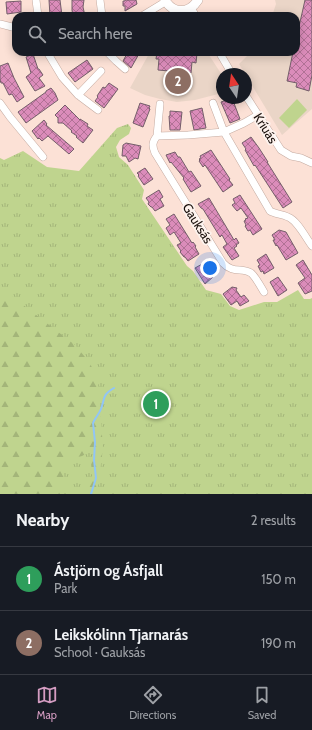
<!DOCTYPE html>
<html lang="en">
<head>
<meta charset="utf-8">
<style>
	:root { --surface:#171b24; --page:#20242c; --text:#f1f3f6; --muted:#9ea1a6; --line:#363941; --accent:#d49cc1 }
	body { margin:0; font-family:Cabin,sans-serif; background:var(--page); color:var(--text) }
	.compass { position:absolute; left:216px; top:68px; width:36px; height:36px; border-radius:50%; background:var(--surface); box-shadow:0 2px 10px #0003; rotate:347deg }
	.you { position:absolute; left:210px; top:268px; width:14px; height:14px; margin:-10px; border:3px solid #fff; border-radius:50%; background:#1a73e8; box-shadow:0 0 0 6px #1a73e833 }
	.badge { display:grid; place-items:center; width:26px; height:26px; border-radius:50%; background:var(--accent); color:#fff; font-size:13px; font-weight:700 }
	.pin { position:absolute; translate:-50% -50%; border:2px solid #fff; box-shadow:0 1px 4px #0006 }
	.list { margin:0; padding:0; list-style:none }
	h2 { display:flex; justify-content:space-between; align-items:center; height:52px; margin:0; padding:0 16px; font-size:17px }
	h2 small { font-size:13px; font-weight:400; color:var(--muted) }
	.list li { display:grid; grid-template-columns:26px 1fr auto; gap:12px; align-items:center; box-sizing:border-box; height:64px; padding:0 16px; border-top:1px solid var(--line) }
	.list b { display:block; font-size:15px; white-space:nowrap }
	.list p { margin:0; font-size:13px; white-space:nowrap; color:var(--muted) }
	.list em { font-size:13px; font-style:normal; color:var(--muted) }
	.icon { flex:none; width:22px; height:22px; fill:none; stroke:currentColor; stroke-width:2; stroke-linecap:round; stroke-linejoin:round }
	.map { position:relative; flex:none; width:312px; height:494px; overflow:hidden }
	.search { position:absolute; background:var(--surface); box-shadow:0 2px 10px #0003; left:12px; right:12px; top:12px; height:44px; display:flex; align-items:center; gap:10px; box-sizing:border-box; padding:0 14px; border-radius:12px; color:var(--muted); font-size:15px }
	.sheet { height:180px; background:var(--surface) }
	nav { display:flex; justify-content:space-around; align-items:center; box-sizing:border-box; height:56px; border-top:1px solid var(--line); background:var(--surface); font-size:11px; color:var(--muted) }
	nav a { display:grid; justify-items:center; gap:2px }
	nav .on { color:var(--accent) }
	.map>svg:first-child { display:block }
	.education { fill:#ead5c7 }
	.grass { fill:url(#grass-tufts) }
	.forest { fill:url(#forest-firs) }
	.pitch { fill:#bfd48e }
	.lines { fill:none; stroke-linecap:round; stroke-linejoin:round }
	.stream { stroke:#91c5f6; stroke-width:2 }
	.building { fill:url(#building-cross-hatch); stroke:#745e6a }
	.minor-casing { stroke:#c5aba1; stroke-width:8 }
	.tertiary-casing { stroke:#c5aba1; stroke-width:10 }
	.minor { stroke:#fff; stroke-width:7 }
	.tertiary { stroke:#fff; stroke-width:9 }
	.labels { text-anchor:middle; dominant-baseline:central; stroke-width:3.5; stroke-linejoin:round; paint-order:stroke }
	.street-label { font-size:13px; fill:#180f0b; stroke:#fdf2ed }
</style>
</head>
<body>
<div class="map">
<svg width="312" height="494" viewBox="0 0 312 494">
	<defs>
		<pattern id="grass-tufts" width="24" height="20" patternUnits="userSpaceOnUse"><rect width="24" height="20" fill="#bfd48e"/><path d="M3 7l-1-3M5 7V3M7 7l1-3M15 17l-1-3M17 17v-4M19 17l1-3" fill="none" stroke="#a3b579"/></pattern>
		<pattern id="forest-firs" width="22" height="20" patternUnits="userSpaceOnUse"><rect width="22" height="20" fill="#bfd48e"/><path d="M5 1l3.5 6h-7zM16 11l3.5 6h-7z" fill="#a3b579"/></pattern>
		<pattern id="building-cross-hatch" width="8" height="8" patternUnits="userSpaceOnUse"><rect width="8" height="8" fill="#db8cba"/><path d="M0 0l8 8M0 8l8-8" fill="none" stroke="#b17195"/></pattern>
	</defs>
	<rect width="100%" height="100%" fill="#fce1d6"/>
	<path class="education" d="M275,0H312V109L282,135L239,64L251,52H296V16H272L276,4Z
		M150,52H207L222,75V93L195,100L177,102L160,99L145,95L130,88Z"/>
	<path class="grass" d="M128,124L131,128L129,134L120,140L116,147L119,157L128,165L144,190L142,199L187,266L193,271L206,290L221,294L230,306L239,310L264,302H277L298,290L304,299H310L312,298V494H0V158L4,160L23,151L47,167L79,171L117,128Z"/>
	<path class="forest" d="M0,287L75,345L90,363L98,382L103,448L98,487V494H84L89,488L92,475L91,462L96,452V450H93L82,456L74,458L66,464L63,472L65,480V484L57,489L60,494H0Z"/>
	<path class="pitch" d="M297,99L307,110L289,128L279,118Z"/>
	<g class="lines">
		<path class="stream" d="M91,494L96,478L94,460L95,442L93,423C95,418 99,414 101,409C105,398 102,395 114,388"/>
	</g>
	<path class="building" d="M49,0H60L62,16H50Z
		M72,0H84L83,7L85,16H73L72,10Z
		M125,0H136L137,4L125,11V6H123V1H125Z
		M305,0H312V75L309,91L296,87L297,83L287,81L293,52H296V40Z
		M21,1V12L7,14L6,2Z
		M128,52H140L131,68L123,61Z
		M157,52L197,53L196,63L192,62L191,73L158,70L159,59H156Z
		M33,54L38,69H39L43,75L39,78L45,86L35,91L26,77L31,73L26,57Z
		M87,60L93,69L75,82L68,73Z
		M8,63L14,78L24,97L17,102L12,94L9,95L3,83H1L0,80V66Z
		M109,83L118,89L104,108L95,101L98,97L97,96L103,87L105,88Z
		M51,88L55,93L58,100L26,123L18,112L46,92V91Z
		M232,98L240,119L230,123L221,102Z
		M140,103L150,106L149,108L150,109L143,127L133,123Z
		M65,105L80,120V119L88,124L87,126L93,130L83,143L76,137L77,136L71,132L72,131L63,123H58V118L55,115Z
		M202,108L206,128L194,130L190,111Z
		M170,111L182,112L180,130H170L169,116H170Z
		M44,120L47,124L46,125L74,149L69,154L48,136L42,141L39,138L38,139L32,131Z
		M251,137L259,148L268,162H267L292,202L283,208L255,165L254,166L245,150L246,149L242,143Z
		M126,143L141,146L138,159L135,158L129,162L126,156H122L123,145Z
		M211,150L230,179L229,180L233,185L223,192L205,165L203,167L199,161L200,160L199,159L201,158L200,156Z
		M175,152L178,157H180L189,172L191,171L201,186L191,192L183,179L184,178L171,162L170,163L166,155Z
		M145,168L153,179L144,185L138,176L139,175L137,173Z
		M159,190L163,197L160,199L164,206L155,211L152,207H151L148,204L149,202L146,198Z
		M240,195L262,229L253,235L250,230L248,231L245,226L246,225L244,221L246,220L245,219L248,218L241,208L237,211L232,205L235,203L233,199Z
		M209,198L234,240L236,238L239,243L236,245L237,246L234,248L239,256L232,260L223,247L227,244L222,235L220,237L203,209L201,208L198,204Z
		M174,214L192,243L193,242L196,246L195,247L199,254L188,261L185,257H184L180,252L181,251L177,245L181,243L174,232L170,235L166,228L170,225L166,219Z
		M279,230L286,232L298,253L286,260L277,245L276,246L273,240H275L272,235Z
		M266,254L274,268L264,274L263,271L261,272L258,266L260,265L257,260Z
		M303,260L312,275V291L305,294L298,283L305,278L296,265Z
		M204,263L213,277L205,284L195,268Z
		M278,277L287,290L278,296L270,282Z
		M232,287L237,288L236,290L241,297L244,295L249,301L240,306L237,301L231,305L223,294Z"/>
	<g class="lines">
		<defs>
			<path id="minor" d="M36,0L38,16
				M100,0L102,16
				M191,8L196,16
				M142,16L165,2
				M0,24L16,28
				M47,52L62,77L78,95L98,110
				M107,52L116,61L125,69
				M219,52L232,74
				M78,95L101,71
				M246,96L281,150L291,156L301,158L312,163
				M0,103L10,117L43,157
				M213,103L224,132L270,211C275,214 282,214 288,217C297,220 306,238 312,246
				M160,104L157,136C152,142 152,146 155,153L223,263C233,274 242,267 251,273C255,276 261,287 264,292
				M157,136L188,135L224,132L244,123L258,115"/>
			<path id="tertiary" d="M165,0C173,14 189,14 198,0"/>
		</defs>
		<use href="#minor" class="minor-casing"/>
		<use href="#tertiary" class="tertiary-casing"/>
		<use href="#minor" class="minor"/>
		<use href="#tertiary" class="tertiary"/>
	</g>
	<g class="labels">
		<g class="street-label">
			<text transform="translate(266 128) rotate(58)">Kríuás</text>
			<text transform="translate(198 223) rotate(58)">Gauksás</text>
		</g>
	</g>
</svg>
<svg class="compass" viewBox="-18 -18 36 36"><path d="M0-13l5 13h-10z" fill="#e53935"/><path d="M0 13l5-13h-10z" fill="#9ea1a6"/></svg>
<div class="you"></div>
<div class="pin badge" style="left:156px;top:404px;background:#2e9e5b">1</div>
<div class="pin badge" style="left:178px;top:81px;background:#8d6e63">2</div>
<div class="search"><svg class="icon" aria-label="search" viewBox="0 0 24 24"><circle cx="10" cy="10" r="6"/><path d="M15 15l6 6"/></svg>Search here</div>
</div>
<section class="sheet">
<h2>Nearby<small>2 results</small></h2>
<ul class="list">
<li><span class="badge" style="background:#2e9e5b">1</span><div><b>Ástjörn og Ásfjall</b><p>Park</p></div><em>150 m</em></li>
<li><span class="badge" style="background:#8d6e63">2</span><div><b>Leikskólinn Tjarnarás</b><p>School · Gauksás</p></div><em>190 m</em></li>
</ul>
</section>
<nav>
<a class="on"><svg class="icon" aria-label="map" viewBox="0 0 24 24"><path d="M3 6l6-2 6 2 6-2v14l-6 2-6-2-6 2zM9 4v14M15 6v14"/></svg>Map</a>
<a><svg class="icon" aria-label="directions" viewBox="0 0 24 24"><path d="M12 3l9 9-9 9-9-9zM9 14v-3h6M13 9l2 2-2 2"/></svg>Directions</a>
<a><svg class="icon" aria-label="saved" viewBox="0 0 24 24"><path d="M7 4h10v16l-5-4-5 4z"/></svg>Saved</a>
</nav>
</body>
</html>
